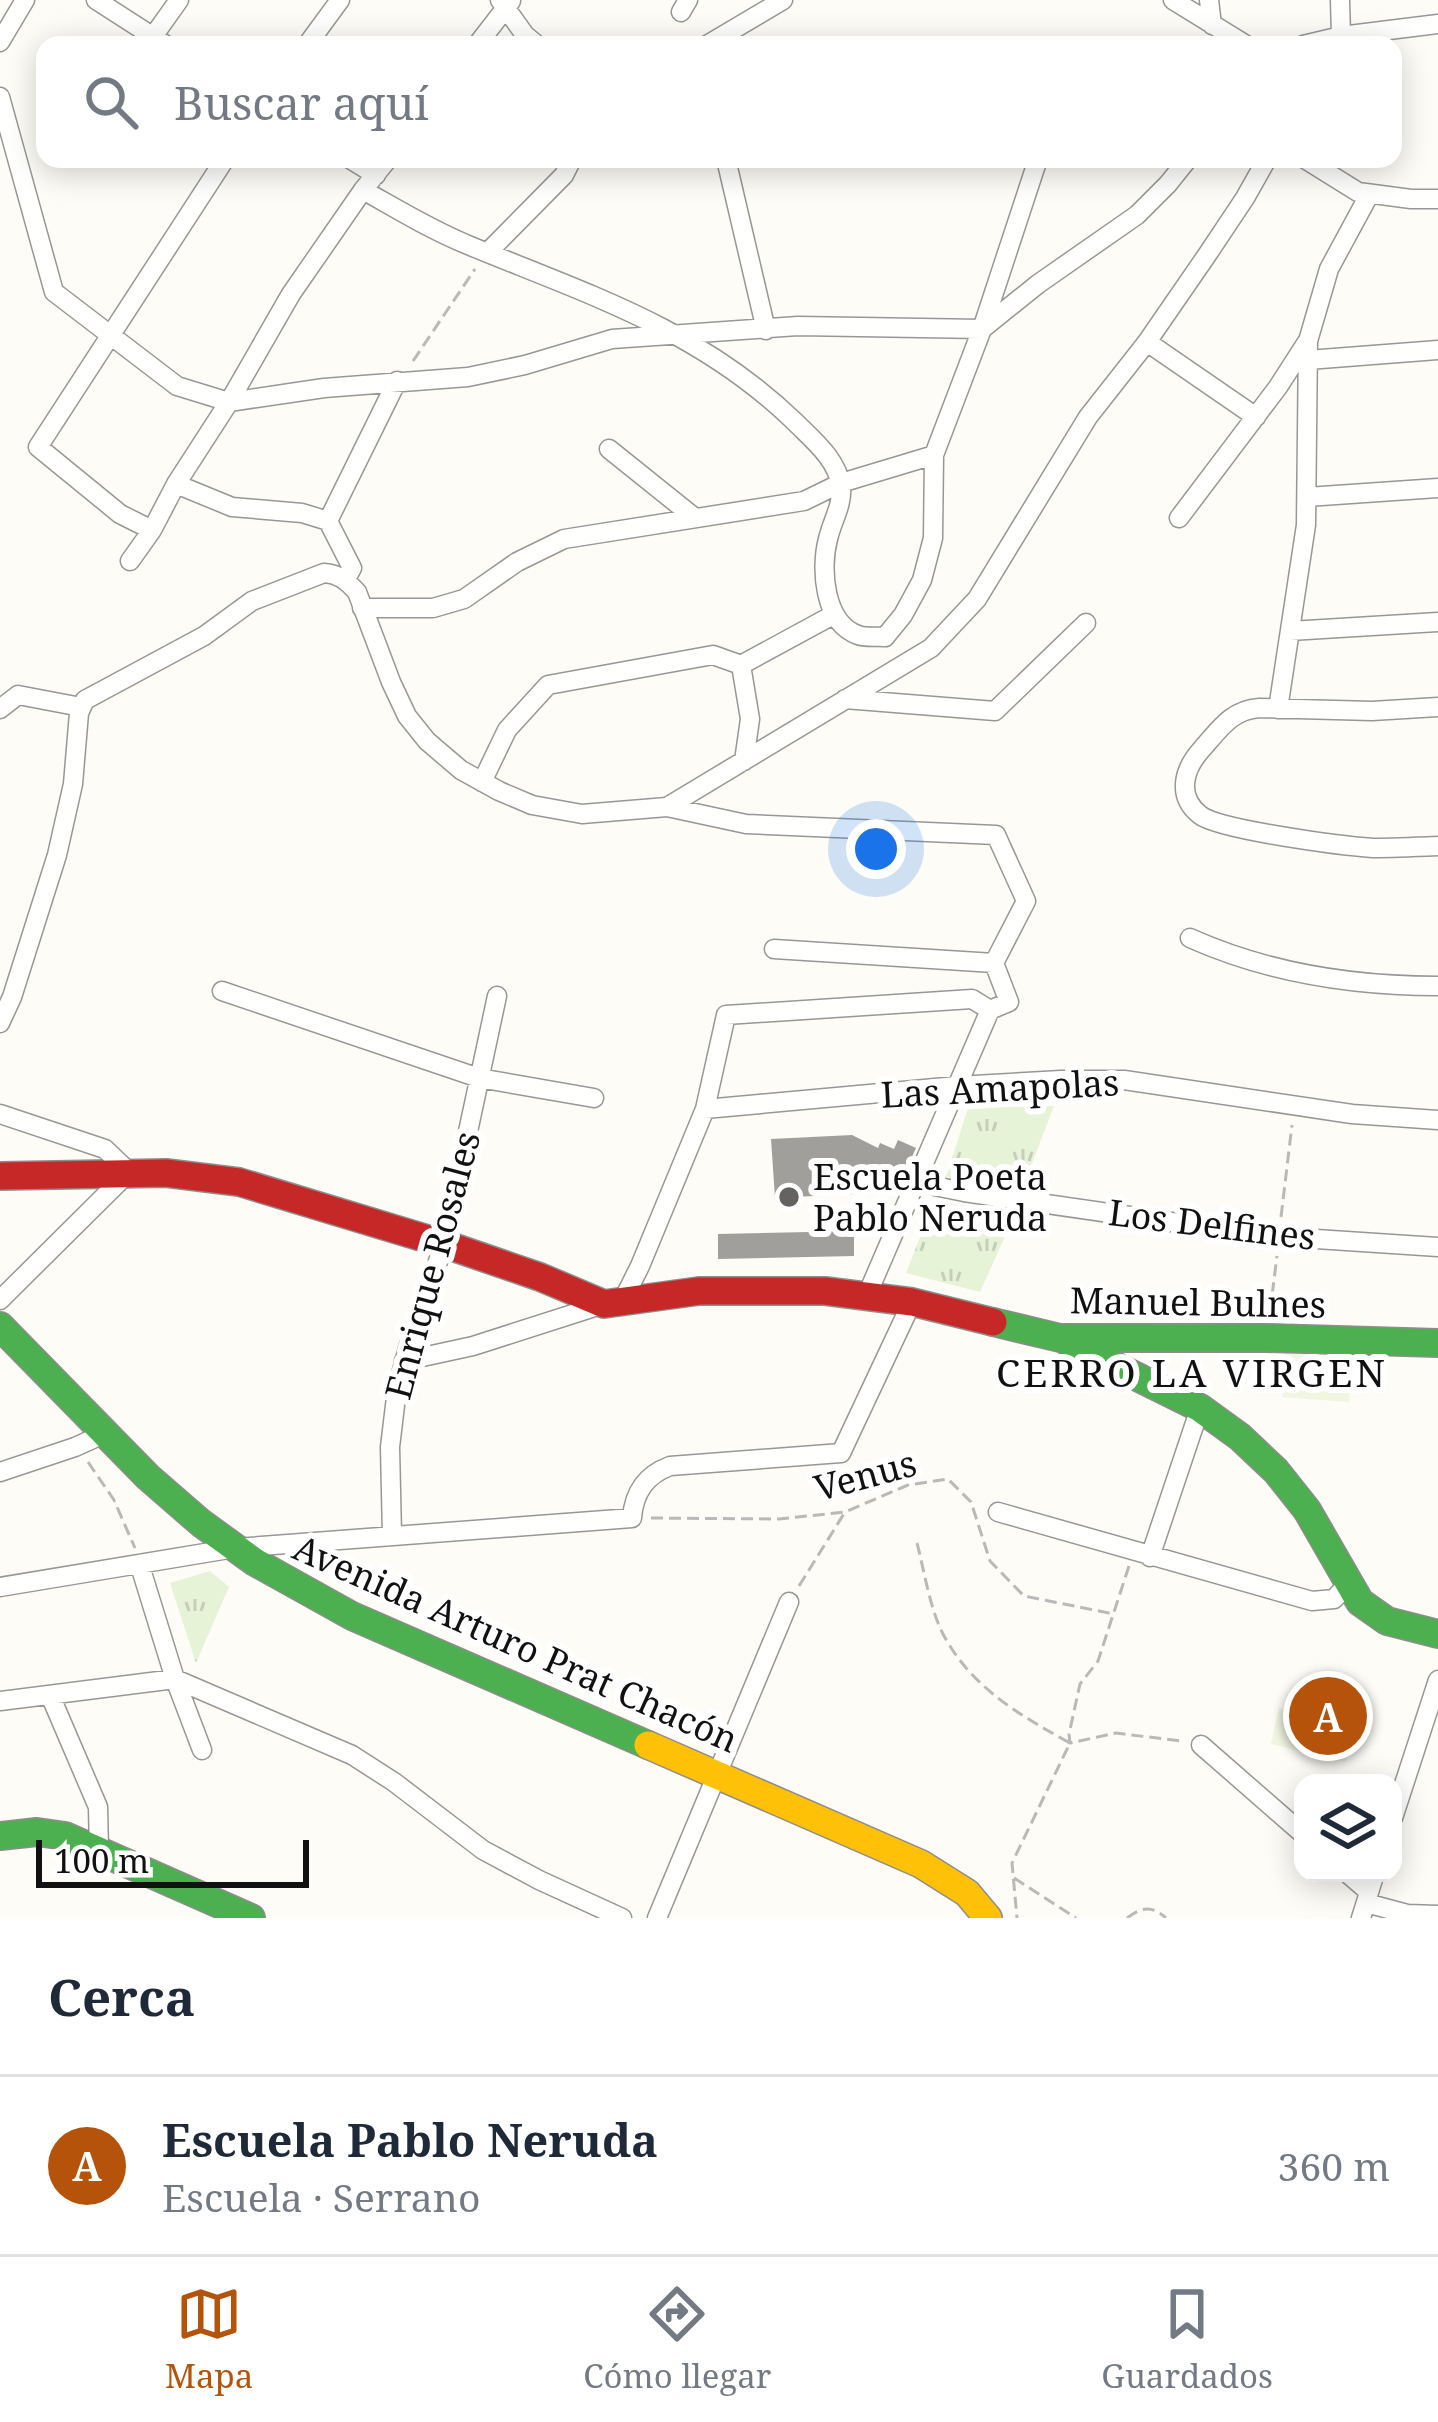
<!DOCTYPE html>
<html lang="es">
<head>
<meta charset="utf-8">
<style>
	:root { --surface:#fff; --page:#f2f2f3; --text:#1f2937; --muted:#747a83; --line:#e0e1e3; --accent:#b45309 }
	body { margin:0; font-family:"Noto Serif",serif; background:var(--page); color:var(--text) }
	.controls { position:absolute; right:36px; bottom:36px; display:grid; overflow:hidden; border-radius:24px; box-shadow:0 6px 30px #0003 }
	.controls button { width:108px; height:108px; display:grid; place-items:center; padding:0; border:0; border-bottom:3px solid var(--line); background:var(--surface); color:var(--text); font:60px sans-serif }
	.scale { position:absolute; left:36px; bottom:30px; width:273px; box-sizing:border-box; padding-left:12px; border:6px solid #111; border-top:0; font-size:33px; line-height:42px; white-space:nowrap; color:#111; -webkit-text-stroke:9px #fff; paint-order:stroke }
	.you { position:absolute; left:876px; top:849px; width:42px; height:42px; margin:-30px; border:9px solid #fff; border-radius:50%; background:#1a73e8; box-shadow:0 0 0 18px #1a73e833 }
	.badge { display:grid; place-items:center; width:78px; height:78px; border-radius:50%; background:var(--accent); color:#fff; font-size:39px; font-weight:700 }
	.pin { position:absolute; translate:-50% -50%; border:6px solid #fff; box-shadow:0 3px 12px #0006 }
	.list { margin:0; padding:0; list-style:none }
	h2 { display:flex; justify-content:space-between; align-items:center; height:156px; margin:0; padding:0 48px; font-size:51px }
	h2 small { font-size:39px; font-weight:400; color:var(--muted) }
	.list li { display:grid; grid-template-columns:78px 1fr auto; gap:36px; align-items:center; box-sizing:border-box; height:180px; padding:0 48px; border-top:3px solid var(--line) }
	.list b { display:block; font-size:45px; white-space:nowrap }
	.list p { margin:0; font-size:39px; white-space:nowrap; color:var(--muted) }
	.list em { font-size:39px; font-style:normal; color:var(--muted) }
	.icon { flex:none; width:66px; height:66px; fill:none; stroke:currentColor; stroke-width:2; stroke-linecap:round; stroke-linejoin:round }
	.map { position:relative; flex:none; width:1438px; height:1918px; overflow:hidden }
	.search { position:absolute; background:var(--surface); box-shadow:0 6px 30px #0003; left:36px; right:36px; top:36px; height:132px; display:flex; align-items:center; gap:30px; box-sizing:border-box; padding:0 42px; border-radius:24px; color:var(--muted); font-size:45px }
	.sheet { height:336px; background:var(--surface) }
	nav { display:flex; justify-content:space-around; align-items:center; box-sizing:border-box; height:168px; border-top:3px solid var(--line); background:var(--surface); font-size:33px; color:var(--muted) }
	nav a { display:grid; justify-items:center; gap:6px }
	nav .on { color:var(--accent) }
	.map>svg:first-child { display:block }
	.grass { fill:url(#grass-tufts) }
	.pitch { fill:#f0f6e1 }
	.building { fill:#a19f9c }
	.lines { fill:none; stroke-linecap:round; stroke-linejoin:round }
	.street-casing { stroke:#979795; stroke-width:21 }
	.fast-casing { stroke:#8e8d8b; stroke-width:30 }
	.slow-casing { stroke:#8e8d8b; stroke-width:30 }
	.jam-casing { stroke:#8e8d8b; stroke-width:30 }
	.path { stroke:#b9b9b8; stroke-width:3; stroke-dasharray:12 6; stroke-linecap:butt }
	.street { stroke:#fffffe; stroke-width:18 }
	.fast { stroke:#4caf50; stroke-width:27 }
	.slow { stroke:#ffc107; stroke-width:27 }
	.jam { stroke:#c62828; stroke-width:27 }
	.poi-dot { fill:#646362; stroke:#fff; stroke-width:4.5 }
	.labels { text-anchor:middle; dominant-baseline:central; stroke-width:12; stroke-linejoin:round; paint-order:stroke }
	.street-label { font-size:36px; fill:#111; stroke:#fff }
	.poi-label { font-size:36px; fill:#111; stroke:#fff; text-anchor:start }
	.neighbourhood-label { font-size:39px; letter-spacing:3px; fill:#111; stroke:#fff }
</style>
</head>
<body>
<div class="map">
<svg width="1438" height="1918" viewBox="0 0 1438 1918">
	<defs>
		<pattern id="grass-tufts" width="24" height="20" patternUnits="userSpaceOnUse" patternTransform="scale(3)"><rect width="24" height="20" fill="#e7f3d7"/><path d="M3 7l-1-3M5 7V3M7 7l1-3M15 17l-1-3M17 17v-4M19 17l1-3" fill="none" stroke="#c5cfb8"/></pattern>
	</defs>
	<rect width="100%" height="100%" fill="#fdfcf7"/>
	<path class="grass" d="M1054,1106L1023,1187L946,1177L968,1108Z
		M934,1202L1016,1212L980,1292L906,1273Z
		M210,1571L229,1587L196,1663L170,1583Z"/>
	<path class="pitch" d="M1285,1353L1352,1358L1349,1402L1282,1397Z
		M1279,1708L1354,1726L1346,1762L1271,1744Z"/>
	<path class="building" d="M852,1135L878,1148L880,1143L894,1149L898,1140L916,1148L899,1186L888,1181L882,1195L851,1181L852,1194L775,1198L771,1139Z
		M854,1231V1256L718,1259V1234Z"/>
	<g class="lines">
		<defs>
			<path id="street" d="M96,0L166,45
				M500,0L525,35L537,45
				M1173,0L1246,45
				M1209,0L1212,25
				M1340,0L1341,36
				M681,12L688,0
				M0,42L25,0
				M147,45L179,0
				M307,45L340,0
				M477,45L511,1
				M707,45L783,0
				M1303,45L1341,36L1438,24
				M0,97L54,292L177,386L229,402L324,388L468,377L525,365L612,339L798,326L982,329L1038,159
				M350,159L376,175
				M726,159L766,330
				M1305,159L1358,192L1411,199H1438
				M363,190C397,209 431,230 468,245C587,294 699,329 794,421C813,440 837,459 841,486C843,505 832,521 828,539C820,569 824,623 858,635C865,638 878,636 885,637L903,615L922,580L933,538L934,455L982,329L1038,284L1137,215L1168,184L1188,159
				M488,252L564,175L572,159
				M1147,342L1256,417
				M1308,360L1438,350
				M609,449L695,518
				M176,484L232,507L302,513L328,521L352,568L346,579
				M1307,497L1438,488
				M1179,518L1278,387L1307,342
				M328,521L397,381
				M152,530L120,514L38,447L225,159
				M130,561L152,530L176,484L229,402L291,294L363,190L388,159
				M362,608H433L464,599L517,562L564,539L804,501L841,483L934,455
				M1290,631L1438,622
				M741,665L750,719L744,761
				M845,699L995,711L1086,623
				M1438,707L1372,711L1259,708C1231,710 1219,730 1201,750C1184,769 1176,796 1200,815C1219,830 1344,846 1373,848C1394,848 1416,847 1438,846
				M0,709L18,695L81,707
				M1278,709L1306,525L1308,341L1329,269L1369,195
				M482,782L507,730L548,685L713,655L741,665L833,615
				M667,807L746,824L996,835L1026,901L994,963L1009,1002L990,1010
				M1190,938C1268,973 1352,986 1438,986
				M774,949L994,963
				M222,991L479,1078L594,1098
				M0,1023L12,997L57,855L73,784L79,713L85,700L204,636L252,601L324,573C339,574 347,581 357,592L391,682L407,716L427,741L461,770L499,791L532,805L582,814L667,807L931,648L977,599L1088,417L1147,342L1207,255L1245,198L1267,159
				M705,1109L957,1086L1061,1080H1124L1352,1114L1438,1120
				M0,1114L105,1149L129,1172L0,1300
				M915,1182L964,1192L1213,1228L1316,1239L1438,1247
				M867,1295L990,1010
				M623,1300L640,1266L705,1109L726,1015L972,999L990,1010
				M404,1361L473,1346L604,1304
				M0,1472L75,1447L106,1433
				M998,1512L1312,1601L1334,1599L1348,1584
				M392,1536L390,1447L397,1389L409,1345L444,1244L497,996
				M1150,1557L1200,1408
				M140,1566L175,1679L202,1750
				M0,1587L235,1548L632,1518C634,1492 646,1475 670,1466L841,1453L912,1302
				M50,1695L98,1807L99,1850
				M0,1701L175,1679L352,1755L394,1782L483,1850L539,1880L622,1918
				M1201,1745L1303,1834
				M1393,1818L1438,1680
				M1347,1873L1369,1892
				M1366,1903L1407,1914L1438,1915
				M657,1918L789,1602
				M1361,1918L1375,1873"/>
			<path id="fast" d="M993,1322L1060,1338H1267L1438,1343
				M0,1326L148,1477L201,1523L255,1562L352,1616L648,1745
				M1069,1343L1200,1408L1240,1437L1276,1471L1307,1510L1360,1602L1387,1621L1438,1634
				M0,1836L37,1832L65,1836L251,1918"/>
			<path id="slow" d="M648,1745L921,1864L967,1893L988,1918"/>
			<path id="jam" d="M0,1176L166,1173L239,1182L444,1244L540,1277L604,1304L699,1291H825L912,1302L993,1322"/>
		</defs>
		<use href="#street" class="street-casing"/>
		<use href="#fast" class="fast-casing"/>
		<use href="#slow" class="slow-casing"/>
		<use href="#jam" class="jam-casing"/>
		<path class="path" d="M413,361L475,269
			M1281,1217L1292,1125
			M1270,1312L1277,1256
			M88,1462L114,1500L135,1548
			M651,1518L779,1519L845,1512L908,1485L948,1479L971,1502L990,1561L1024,1596L1114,1614
			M917,1543C924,1570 930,1609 943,1634C971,1687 1019,1715 1070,1743L1012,1863L1017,1918
			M1129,1566L1098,1661L1080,1684L1069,1734L1070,1743L1116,1733L1181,1741
			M799,1586L845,1512
			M1014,1878L1076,1918
			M1127,1918C1142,1907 1151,1905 1166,1918"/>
		<use href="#street" class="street"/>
		<use href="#fast" class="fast"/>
		<use href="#slow" class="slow"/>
		<use href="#jam" class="jam"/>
	</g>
	<circle class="poi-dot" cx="789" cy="1197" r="12"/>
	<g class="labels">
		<g class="street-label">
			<text transform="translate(1000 1088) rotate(-3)">Las Amapolas</text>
			<text transform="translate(1212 1224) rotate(7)">Los Delfines</text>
			<text transform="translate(432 1265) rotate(-75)">Enrique Rosales</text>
			<text transform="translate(1198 1302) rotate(1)">Manuel Bulnes</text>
			<text transform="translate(865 1475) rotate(-15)">Venus</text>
			<text transform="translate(516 1643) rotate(24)">Avenida Arturo Prat Chacón</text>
		</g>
		<g class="poi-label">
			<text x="813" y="1176">Escuela Poeta<tspan x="813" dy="41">Pablo Neruda</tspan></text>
		</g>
		<g class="neighbourhood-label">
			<text x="1192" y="1371">CERRO LA VIRGEN</text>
		</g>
	</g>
</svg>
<div class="controls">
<button><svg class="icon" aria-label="layers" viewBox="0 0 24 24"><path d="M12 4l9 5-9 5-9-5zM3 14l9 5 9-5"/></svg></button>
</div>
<div class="scale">100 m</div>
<div class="you"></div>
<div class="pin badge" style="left:1328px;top:1716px">A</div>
<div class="search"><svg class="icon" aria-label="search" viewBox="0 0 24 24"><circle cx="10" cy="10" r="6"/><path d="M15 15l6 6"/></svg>Buscar aquí</div>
</div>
<section class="sheet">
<h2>Cerca<small></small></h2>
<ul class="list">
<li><span class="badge">A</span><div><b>Escuela Pablo Neruda</b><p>Escuela · Serrano</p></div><em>360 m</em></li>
</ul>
</section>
<nav>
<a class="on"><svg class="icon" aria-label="map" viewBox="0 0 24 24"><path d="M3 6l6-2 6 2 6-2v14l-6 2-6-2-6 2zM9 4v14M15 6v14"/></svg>Mapa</a>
<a><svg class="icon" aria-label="directions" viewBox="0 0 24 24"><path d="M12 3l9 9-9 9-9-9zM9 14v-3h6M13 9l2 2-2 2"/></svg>Cómo llegar</a>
<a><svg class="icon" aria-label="saved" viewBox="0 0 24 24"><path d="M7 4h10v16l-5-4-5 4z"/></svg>Guardados</a>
</nav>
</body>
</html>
